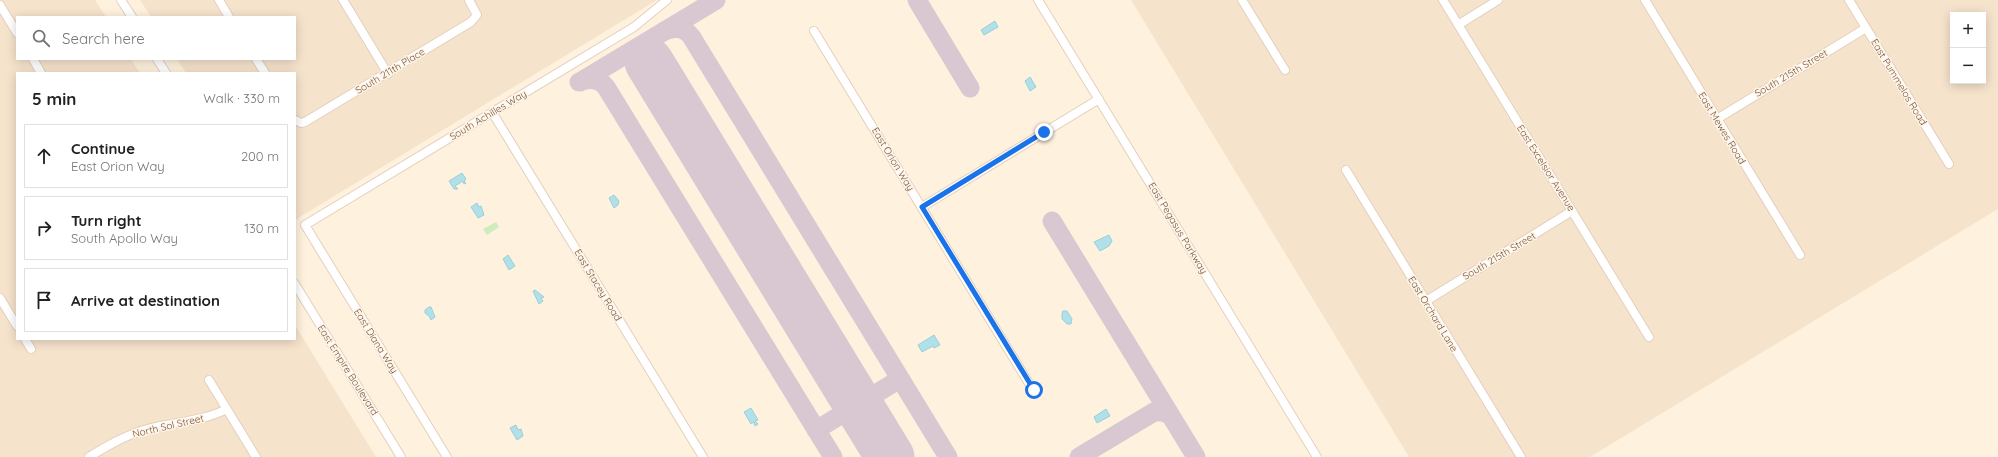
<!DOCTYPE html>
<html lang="en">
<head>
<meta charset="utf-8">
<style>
	:root { --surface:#fff; --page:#f2f2f2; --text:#202124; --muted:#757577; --line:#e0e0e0 }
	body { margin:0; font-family:Quicksand,sans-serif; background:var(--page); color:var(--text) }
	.controls { position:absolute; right:12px; top:12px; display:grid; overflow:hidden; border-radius:0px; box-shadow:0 2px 10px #0003 }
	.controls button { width:36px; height:36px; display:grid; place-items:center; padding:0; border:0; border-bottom:1px solid var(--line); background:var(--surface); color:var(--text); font:20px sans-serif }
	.stop { position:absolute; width:12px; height:12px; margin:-9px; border:3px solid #1a73e8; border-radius:50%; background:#fff }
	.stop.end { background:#1a73e8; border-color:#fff; box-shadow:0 1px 4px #0008 }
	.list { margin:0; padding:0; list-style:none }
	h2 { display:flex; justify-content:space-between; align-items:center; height:52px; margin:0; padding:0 16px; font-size:17px }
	h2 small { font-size:13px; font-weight:400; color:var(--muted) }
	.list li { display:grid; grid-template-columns:26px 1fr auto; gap:12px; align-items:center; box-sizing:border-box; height:64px; margin:0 8px 8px; padding:0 8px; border:1px solid var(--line); border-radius:0px }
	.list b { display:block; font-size:15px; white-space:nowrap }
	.list p { margin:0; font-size:13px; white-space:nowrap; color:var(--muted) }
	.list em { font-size:13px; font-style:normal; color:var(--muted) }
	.icon { flex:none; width:22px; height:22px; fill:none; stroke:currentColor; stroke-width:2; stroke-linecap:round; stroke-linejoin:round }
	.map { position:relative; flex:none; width:1998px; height:457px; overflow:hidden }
	.search { position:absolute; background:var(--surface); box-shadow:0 2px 10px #0003; left:16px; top:16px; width:280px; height:44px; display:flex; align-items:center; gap:10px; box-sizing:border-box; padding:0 14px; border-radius:0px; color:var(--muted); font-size:15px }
	.panel { position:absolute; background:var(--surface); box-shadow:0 2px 10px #0003; left:16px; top:72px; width:280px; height:268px; border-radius:0px }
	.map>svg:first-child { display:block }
	.residential { fill:#f6e3cc; fill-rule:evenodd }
	.green { fill:#d0ecbc }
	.water { fill:#b2e0e9; stroke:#97d0db }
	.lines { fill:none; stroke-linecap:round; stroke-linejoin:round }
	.taxiway { stroke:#d9c8d2; stroke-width:19 }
	.runway { stroke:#d9c8d2; stroke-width:49 }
	.minor-casing { stroke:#e4cfbd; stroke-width:10 }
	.minor { stroke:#fff; stroke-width:8 }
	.route { stroke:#1a73e8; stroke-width:5 }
	.labels { text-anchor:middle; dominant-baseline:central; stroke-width:3; stroke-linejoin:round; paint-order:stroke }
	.street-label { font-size:10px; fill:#765645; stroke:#fff5e7 }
</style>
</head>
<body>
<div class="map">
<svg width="1998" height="457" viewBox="0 0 1998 457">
	<rect width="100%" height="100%" fill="#fef2de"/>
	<path class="residential" d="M0,0H95L106,17H17V59H131L140,73H17V339H295V325L376,457H0Z
		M140,0H657L295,220V73H186L177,59H295V17H151Z
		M1131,0H1998V209L1590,457H1409ZM1953,15H1983V81H1953Z"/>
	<path class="green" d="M496,222L499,227L487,235L483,229Z"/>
	<path class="water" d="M995,21L998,27L984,35L981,30Z
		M1030,77L1036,87L1030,91L1025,81Z
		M462,173L466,179L464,181L466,183L464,184L463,181L455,186L458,189H454L449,181Z
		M614,195L619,201L618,205L614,208L609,198Z
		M477,203L479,207L481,206L484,215L478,218L471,207Z
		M1109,235L1112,241L1109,246L1100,251L1094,242Z
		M508,255L515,266L509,270L503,259Z
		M535,290L544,297L541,298L543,301L539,304L533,291Z
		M429,307H431L435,317L431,320L429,316L425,313V310Z
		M1063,311H1067L1072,319L1071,324H1067L1062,319V313Z
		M934,335L940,345L934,348L933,346L922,352L918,345Z
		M751,408L758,420L755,421L758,424L755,426L754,422L751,424L744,412Z
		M1106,409L1110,416L1097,423L1094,417Z
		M516,425L518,430L521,429L523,436L517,440L510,428Z"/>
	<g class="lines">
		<path class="taxiway" d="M917,0L970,88
			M664,31C675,27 684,27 691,36L948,457
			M621,57C632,53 641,53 649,62
			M579,82C589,78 599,78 606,87L833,457
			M580,82L716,0
			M1052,221L1196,457
			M816,430L900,379
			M1079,457L1154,412H1163L1170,415"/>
		<path class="runway" d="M649,62L890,457"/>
		<defs>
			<path id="minor" d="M121,0L132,17
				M219,0L229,17
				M343,0L388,74
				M1038,0L1317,457
				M1242,0L1285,70
				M1443,0L1649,337
				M1645,0L1800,255
				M1849,0L1949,164
				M0,5L17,33
				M1458,25L1498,0
				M814,31L1033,390
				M33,59L41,73
				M157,59L166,73
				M256,59L265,73
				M492,112L703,457
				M1717,119L1866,28
				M295,120L301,123L305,122L471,22L477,15L469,0
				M1346,170L1521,457
				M922,207L1099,99
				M295,284L401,457
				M0,298L17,326
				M1426,301L1572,211
				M25,339L31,349
				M209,380L256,457
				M89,457C107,446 124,436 144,430C172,422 201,422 227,409
				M447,457L305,225L634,27L667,0"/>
		</defs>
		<use href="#minor" class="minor-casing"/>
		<use href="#minor" class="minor"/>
	</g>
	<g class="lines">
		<path class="route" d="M1034,390L922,207L1044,132"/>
	</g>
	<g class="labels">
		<g class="street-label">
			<text transform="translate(390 71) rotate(-31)">South 211th Place</text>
			<text transform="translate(1791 73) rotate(-31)">South 215th Street</text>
			<text transform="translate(1899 82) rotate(59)">East Pummelos Road</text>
			<text transform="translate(488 115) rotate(-31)">South Achilles Way</text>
			<text transform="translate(1722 128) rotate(59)">East Mewes Road</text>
			<text transform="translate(893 159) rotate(59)">East Orion Way</text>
			<text transform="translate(1546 168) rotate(58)">East Excelsior Avenue</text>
			<text transform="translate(1178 228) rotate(59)">East Pegasus Parkway</text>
			<text transform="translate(1499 256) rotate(-31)">South 215th Street</text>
			<text transform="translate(598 285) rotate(59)">East Stacey Road</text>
			<text transform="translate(1433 314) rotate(59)">East Orchard Lane</text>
			<text transform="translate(376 341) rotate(58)">East Diana Way</text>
			<text transform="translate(348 370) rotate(58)">East Empire Boulevard</text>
			<text transform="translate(168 426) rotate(-13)">North Sol Street</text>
		</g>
	</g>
</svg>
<div class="controls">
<button>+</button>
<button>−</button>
</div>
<div class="stop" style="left:1034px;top:390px"></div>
<div class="stop end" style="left:1044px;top:132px"></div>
<div class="search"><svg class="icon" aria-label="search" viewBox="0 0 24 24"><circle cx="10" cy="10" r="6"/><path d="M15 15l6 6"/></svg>Search here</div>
<section class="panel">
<h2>5 min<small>Walk · 330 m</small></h2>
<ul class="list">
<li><svg class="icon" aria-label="ahead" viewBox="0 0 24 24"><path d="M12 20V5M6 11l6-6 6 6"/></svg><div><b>Continue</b><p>East Orion Way</p></div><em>200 m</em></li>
<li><svg class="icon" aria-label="right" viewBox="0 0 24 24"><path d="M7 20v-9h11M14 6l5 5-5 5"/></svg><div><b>Turn right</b><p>South Apollo Way</p></div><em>130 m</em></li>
<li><svg class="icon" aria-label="arrive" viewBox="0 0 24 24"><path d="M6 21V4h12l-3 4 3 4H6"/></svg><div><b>Arrive at destination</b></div></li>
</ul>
</section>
</div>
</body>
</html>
